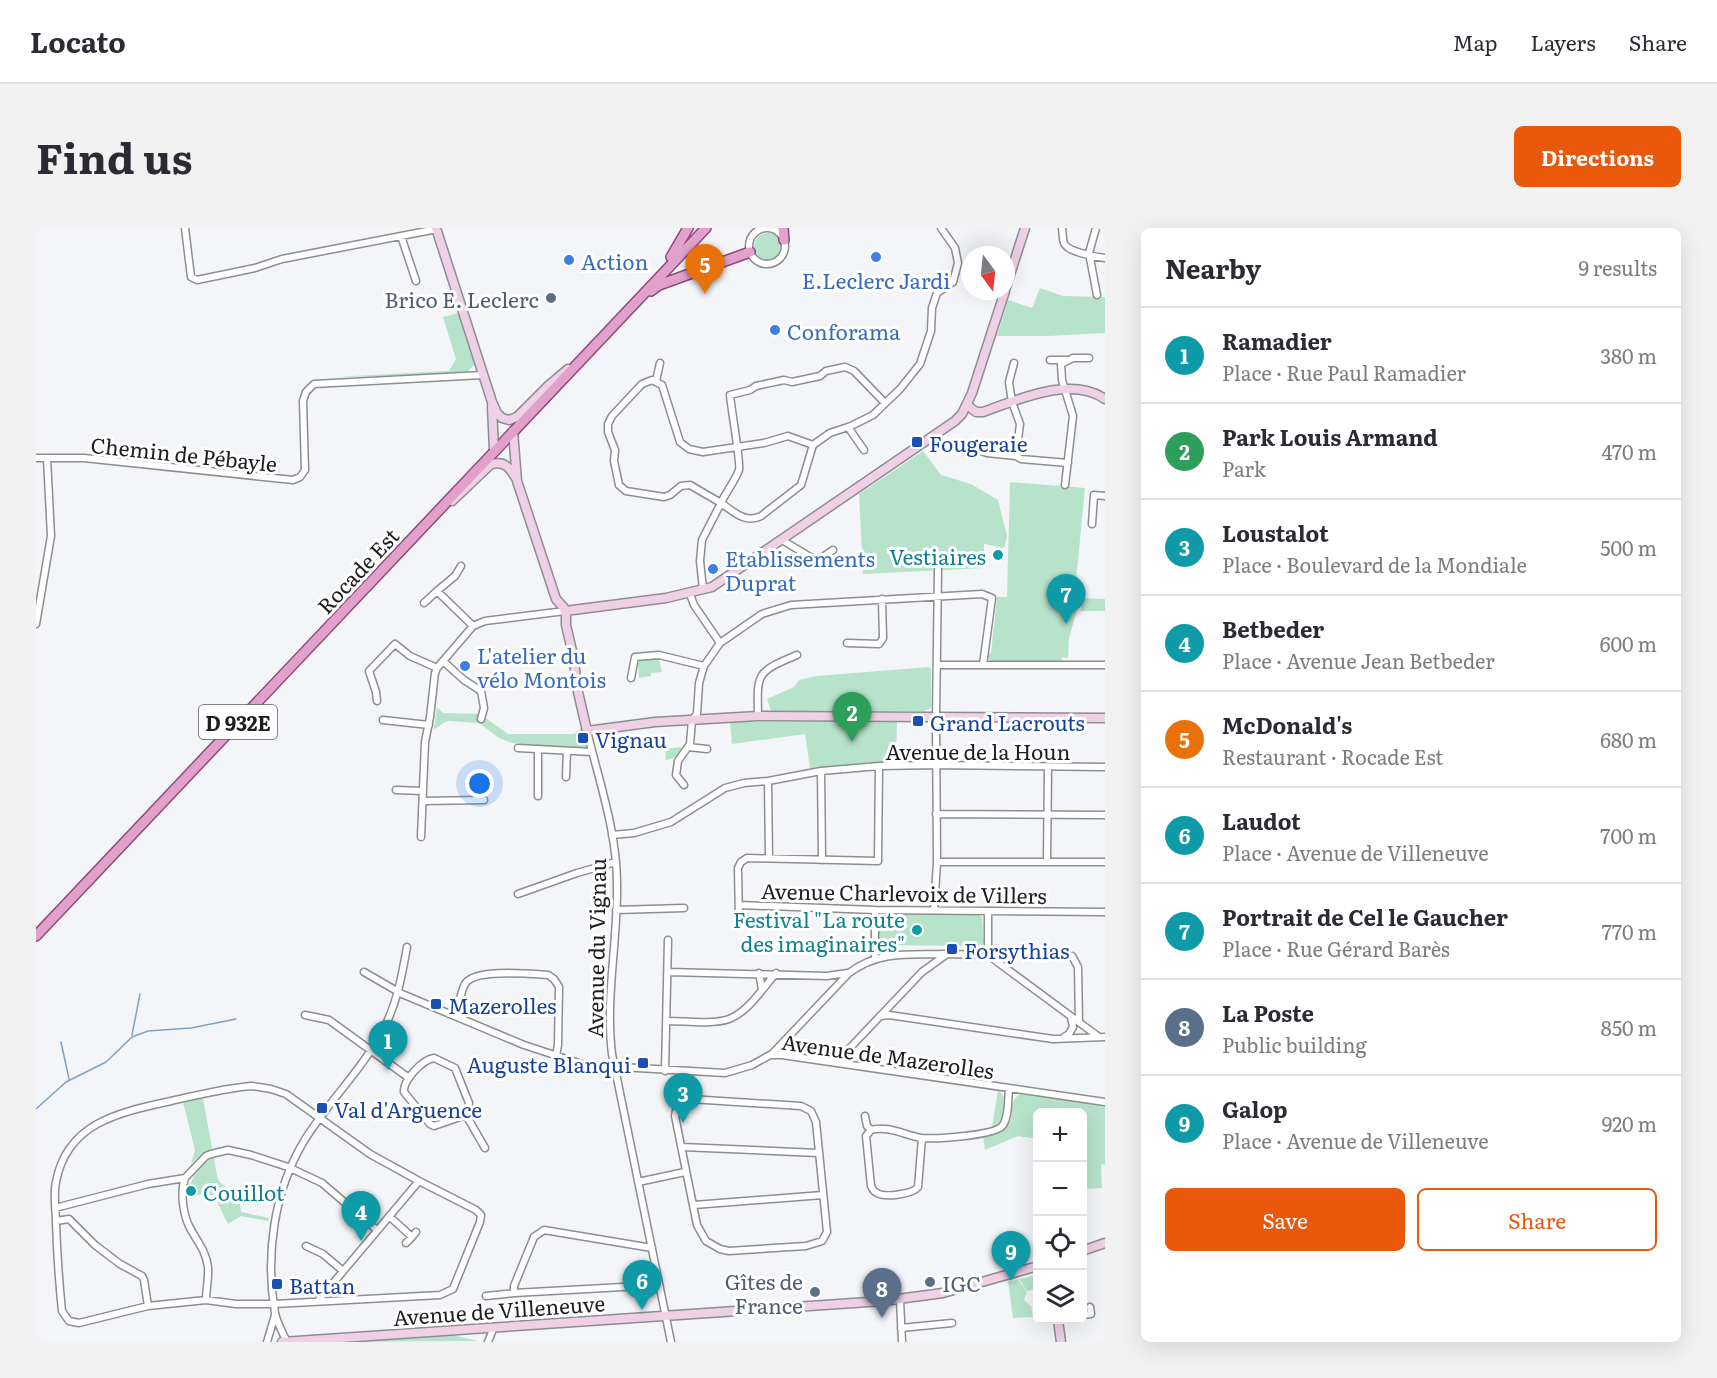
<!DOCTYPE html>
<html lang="en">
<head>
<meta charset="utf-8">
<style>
	:root { --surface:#fff; --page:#f2f2f3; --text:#2b2b33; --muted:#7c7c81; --line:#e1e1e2; --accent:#ea580c }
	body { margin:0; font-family:Literata,serif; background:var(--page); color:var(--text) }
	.controls { position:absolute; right:18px; bottom:18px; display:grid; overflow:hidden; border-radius:9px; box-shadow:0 6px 24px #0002 }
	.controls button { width:54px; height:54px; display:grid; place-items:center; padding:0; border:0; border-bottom:2px solid var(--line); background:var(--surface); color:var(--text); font:30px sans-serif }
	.compass { position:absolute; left:925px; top:18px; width:54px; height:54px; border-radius:50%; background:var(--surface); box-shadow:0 6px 24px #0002; rotate:165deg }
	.you { position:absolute; left:444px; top:556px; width:21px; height:21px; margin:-15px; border:4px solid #fff; border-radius:50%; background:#1a73e8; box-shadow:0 0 0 9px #1a73e833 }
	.badge { display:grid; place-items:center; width:39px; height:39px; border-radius:50%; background:var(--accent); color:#fff; font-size:20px; font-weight:700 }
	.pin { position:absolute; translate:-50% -50px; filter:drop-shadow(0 2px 3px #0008) }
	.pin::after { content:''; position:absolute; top:32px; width:21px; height:18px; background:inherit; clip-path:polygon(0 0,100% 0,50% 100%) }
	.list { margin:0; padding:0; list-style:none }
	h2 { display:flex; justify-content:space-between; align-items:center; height:78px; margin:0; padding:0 24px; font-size:26px }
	h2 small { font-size:20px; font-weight:400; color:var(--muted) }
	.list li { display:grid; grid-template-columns:39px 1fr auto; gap:18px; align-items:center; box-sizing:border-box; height:96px; padding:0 24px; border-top:2px solid var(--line) }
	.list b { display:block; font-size:22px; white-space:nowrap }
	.list p { margin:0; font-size:20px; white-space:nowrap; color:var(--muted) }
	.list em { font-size:20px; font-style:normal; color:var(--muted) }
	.actions { display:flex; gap:12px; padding:18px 24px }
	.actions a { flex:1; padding:14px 0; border:2px solid var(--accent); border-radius:9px; text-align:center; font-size:21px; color:var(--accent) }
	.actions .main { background:var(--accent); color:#fff }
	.icon { flex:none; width:33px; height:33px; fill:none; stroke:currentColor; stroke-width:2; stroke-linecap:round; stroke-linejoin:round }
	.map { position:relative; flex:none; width:1069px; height:1114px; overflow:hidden; border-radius:9px }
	header { display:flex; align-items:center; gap:36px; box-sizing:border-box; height:84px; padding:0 30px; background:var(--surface); border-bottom:2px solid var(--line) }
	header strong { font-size:28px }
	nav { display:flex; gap:33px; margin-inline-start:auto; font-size:21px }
	.intro { display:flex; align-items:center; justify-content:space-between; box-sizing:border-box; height:144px; padding:0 36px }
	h1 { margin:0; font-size:42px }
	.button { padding:15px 27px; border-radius:9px; background:var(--accent); color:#fff; font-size:21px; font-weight:700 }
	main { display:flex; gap:36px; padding:0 36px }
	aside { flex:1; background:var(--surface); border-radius:9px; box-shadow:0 6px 24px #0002 }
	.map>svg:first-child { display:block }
	.green { fill:#b8e3cb }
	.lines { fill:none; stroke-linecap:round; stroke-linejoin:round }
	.stream { stroke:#7fa3be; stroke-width:1.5 }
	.street-casing { stroke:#8c8e90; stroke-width:9 }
	.secondary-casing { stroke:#8c8e90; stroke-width:11 }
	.primary-casing { stroke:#904a7a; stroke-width:12 }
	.street { stroke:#fff; stroke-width:6 }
	.secondary { stroke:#f0d0e6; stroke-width:8 }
	.primary { stroke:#e2a1cd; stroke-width:9 }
	.shop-dot { fill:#3f7fe0; stroke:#fff; stroke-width:2 }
	.service-dot { fill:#5c6f8a; stroke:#fff; stroke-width:2 }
	.transit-dot { fill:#1a4fb4; stroke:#fff; stroke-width:2 }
	.culture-dot { fill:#0f9aa8; stroke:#fff; stroke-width:2 }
	.labels { text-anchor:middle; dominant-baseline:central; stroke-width:6; stroke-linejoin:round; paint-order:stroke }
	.shield { fill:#fff; stroke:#616262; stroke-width:1.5 }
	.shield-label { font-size:20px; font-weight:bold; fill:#1d1e1f }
	.shop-label { font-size:21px; fill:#366cbe; stroke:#fff; text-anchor:start }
	.service-label { font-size:21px; fill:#4e5e75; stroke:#fff; text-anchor:end }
	.transit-label { font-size:21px; fill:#164399; stroke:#fff; text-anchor:start }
	.street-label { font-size:21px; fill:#1d1e1f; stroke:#fff }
	.culture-label { font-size:21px; fill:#0d838f; stroke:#fff; text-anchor:end }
</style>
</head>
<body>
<header>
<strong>Locato</strong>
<nav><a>Map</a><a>Layers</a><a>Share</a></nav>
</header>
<div class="intro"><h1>Find us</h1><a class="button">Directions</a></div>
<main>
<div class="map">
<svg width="1069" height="1114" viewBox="0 0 1069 1114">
	<rect width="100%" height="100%" fill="#f3f5f8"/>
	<path class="green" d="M718 19a14 14 0 1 1 28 0a14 14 0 1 1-28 0Z
		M1004,60L1027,68L1069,69V105L1013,108H961L972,72L996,80Z
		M423,85L439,136L431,144L361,148L297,149L413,143L420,131L407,89Z
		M887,223L905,247L935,256L962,272L971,308L968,320L948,316V340L827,346L823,266Z
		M974,254L1049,260L1039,363H1046L1033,410L1032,430L1026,429V433H955L951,429L952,425H955L961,369H971Z
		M1045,370L1069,371V383H1045Z
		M618,429L623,431L626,444L615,445V448L603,450L602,435L605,431Z
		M893,439L895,441V478L894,481L888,483H735L731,471L758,459L763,452L781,448Z
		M401,479L407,485L444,486L472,506H538L543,503L545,499L552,521L476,515L463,510L443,495L412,493L407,495L398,502Z
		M694,494H861L860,534L774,540L769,506L696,516Z
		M645,519C644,528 638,530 630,532L629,521Z
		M849,686H939L946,689L948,715L944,718L842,717L840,715L841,695L844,688Z
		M962,862L968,869L966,893L956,899Z
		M986,865L1069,878V937L1065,936L1066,960L1047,961L1046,884H1002L1001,911L982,908L949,922L947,909C994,900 963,876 986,865Z
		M167,870L176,920L166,926L155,936L159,922L147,874Z
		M178,929C182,951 178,956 202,963L205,984L233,990L232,993L205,988L192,996L178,968L168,966L151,969C155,951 161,938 178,929Z
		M1001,1047V1061L991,1063L983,1051Z
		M982,1051L991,1064L988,1072L995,1078L997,1089L977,1090L972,1053L976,1054Z
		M416,1107L442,1113L285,1114Z"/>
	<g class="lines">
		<path class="stream" d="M96,807L104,766
			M25,814L33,851
			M0,881L30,854L70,834L96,809L112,803L155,800L200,791"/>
		<defs>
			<path id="street" d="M713 18a18 18 0 1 1 36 0a18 18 0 1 1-36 0Z
				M149,0L155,49L161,52L219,40L246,31L401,1
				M1026,0C1027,5 1026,10 1028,15C1031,24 1060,29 1069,30
				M1060,0L1053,25L1061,67
				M365,8L380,53
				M1014,132H1032
				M620,153L624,135
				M812,199L828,222
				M777,217L752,208L728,215L667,224L653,221L644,214L626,157L616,152L606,156L576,188L572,196V204L579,222L578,233L583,257L590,263L628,269L634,267L645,258L654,257L685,275C690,264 699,253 703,242C705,235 695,180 694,167L714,162L720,158L748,152L756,154L784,148L790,143L809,139L818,143L849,175
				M937,220L951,225L980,228L984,196L976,174L973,154L978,135
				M980,228L985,231L1032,235
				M0,230H48L257,252L264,249L269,242L267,173L270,164L278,156L447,147
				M1029,257L1037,188L1026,152L1025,136L1037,130H1053
				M1056,296L1058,267L1069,268
				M746,312L781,333L797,322
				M667,361L664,333L666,312L685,275C698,284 710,296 725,288L765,257L777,217L794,205L815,198L837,187L864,161L884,136L895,103L896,80L901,65L917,54L922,35L919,20L905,0
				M401,363L419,348L425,338
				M654,366L658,377L684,415
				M388,375L401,363L437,398
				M0,396L15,308L11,230
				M811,415L843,416L847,410L846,371
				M407,433L428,452L445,463L448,480L445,491
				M901,437H1069
				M595,450L599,429L623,427L668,438
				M341,473L340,464L333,443L359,416L374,428L401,440
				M722,488C721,445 720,444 761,427
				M347,492L393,497
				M551,503C563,553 581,604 581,656C582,712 569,770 576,826L635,1114
				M652,519L671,521
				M482,520L556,524
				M502,521V568
				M785,543L786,632
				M530,549L531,523
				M732,553L733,630
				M648,557L640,547L642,533L654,516L656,492L661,486L663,455L668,438L684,415L726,386L755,377L946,366L956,370L947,437
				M360,562L387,563
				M387,573L448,572
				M900,586L1069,587
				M576,607L598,605L635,594L689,560L708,555L732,553L785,543L843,538L900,537L1069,539
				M385,609L389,514L394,489L399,445L401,440L437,398L449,393L529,383
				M1011,633L1012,539
				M901,634H1069
				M482,666L541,645L580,634
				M703,677L839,682L1069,684
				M580,682L648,680
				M898,682L901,634L900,489L902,342
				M952,683V727
				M703,691L702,640L705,634L711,630L842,633L843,538
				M1036,728L1042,739L1043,794
				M839,730V682
				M328,744L366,766L488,817L549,837L689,845L716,837L734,827H746L1069,874
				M632,744L791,748L812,745
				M723,745L726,761
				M269,787L293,792L373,850
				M420,788C423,778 424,765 429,756C438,740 495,746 512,747L518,751L523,759L522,817L520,828
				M845,788L853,787L1017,811L1069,809
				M632,793C650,793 675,797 693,791C712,784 727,760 740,745
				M1028,809L1033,806L1037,799L1035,789
				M735,827L813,745C843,722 874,727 910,726
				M398,830L419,840L433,875L430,887L398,898L394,896L368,864C367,852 386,832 398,830Z
				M796,834L811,823L886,744L911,726L952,727L1063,809
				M629,843L632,712
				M216,858L235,861L250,866L334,926L383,953L440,982L445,987L444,994L417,1061L404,1067L239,1076H200L170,1072L112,1078L43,1095L33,1093L26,1083C23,1054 21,1025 20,995C20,981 17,968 20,954C31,894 85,884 135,873C162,867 189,860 216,858Z
				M654,871L765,878L775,883L780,894L791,1004L786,1013L770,1018L693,1023L684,1021L670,1013L661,997L639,888C640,879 644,873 654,871Z
				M430,887L449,920
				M829,888L831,898L835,902
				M886,910L882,959C877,966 849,970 841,965C837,963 837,962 835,958L830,908L835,902C851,897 869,907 885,910C899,911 960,908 967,897C973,888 972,870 973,860
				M646,919L782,925
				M149,950C144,964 147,987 154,1000C161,1013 170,1023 172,1039C173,1049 170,1061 170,1072
				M602,954L649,944
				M658,977L787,967
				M19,980L112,956L149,950L170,928L175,926L192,922L215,927L252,939L286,955L341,1002
				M353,988L376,1009L380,1004
				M20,993L33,991L59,1017L84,1036L106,1048L108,1052L112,1078
				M370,1015L376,1009
				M270,1018L287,1026L307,1043
				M478,1065V1058L498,1009L508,1002L616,1020
				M450,1068L478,1065L623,1057
				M864,1072L866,1114
				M282,1073L383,953
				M1046,1087L1055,1086L1054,1079
				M865,1100L916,1095
				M231,1114L239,1087
				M251,1114C247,1105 241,1095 239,1085C229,1027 238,963 268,913C292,874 326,842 347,802C361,776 366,747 371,719
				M452,1114L458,1099"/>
			<path id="secondary" d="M400,0L456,174L461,185L466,190L473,192L481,189L512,158L532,141
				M970,59L989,0
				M931,177L940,184H947C981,172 1035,147 1069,171
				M456,178L458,222
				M477,203L481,253L520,371L528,380L530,388V397L537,427L542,464L551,503L619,494L722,488L1069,490
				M416,273L455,236C469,233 473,239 480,250
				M529,383L630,370L676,359L919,193L926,186L936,165L969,63
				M1046,1023L1069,1015
				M1022,1092L1025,1114
				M246,1114L847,1073L907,1065L1002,1038"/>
			<path id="primary" d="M747,0L748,12
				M635,29L652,0
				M615,63L623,57L714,24
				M0,708L670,0"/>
		</defs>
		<use href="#street" class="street-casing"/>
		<use href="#secondary" class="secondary-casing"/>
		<use href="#primary" class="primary-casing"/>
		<use href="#street" class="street"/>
		<use href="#secondary" class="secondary"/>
		<use href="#primary" class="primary"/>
	</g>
	<g class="shop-dot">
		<circle cx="840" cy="29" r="6"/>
		<circle cx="533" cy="32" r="6"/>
		<circle cx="739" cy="102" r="6"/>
		<circle cx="677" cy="341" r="6"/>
		<circle cx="429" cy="438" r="6"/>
	</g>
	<g class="service-dot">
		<circle cx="515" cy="70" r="6"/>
		<circle cx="894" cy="1054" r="6"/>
		<circle cx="779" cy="1064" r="6"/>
	</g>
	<g class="transit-dot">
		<rect x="875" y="208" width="12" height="12" rx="3"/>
		<rect x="876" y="487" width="12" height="12" rx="3"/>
		<rect x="541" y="504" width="12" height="12" rx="3"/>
		<rect x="910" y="715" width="12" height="12" rx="3"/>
		<rect x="394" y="770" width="12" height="12" rx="3"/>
		<rect x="601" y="829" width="12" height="12" rx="3"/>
		<rect x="280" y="874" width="12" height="12" rx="3"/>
		<rect x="235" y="1050" width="12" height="12" rx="3"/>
	</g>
	<g class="culture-dot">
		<circle cx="962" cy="327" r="6"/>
		<circle cx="881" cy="702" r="6"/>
		<circle cx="155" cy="963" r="6"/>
	</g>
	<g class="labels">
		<rect class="shield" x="163" y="477" width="78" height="34" rx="4.5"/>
		<g class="shield-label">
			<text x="202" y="494">D 932E</text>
		</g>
		<g class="shop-label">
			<text x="545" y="32">Action</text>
			<text x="840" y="51" text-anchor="middle">E.Leclerc Jardi</text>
			<text x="751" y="102">Conforama</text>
			<text x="689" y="329">Etablissements<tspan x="689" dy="24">Duprat</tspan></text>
			<text x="441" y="426">L'atelier du<tspan x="441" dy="24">vélo Montois</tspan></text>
		</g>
		<g class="service-label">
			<text x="503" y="70">Brico E. Leclerc</text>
			<text x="767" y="1052">Gîtes de<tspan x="767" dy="24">France</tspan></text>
			<text x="906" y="1054" text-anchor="start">IGC</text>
		</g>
		<g class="transit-label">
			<text x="893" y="214">Fougeraie</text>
			<text x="894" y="493">Grand Lacrouts</text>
			<text x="559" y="510">Vignau</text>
			<text x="928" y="721">Forsythias</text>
			<text x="412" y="776">Mazerolles</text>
			<text x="595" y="835" text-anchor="end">Auguste Blanqui</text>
			<text x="298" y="880">Val d'Arguence</text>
			<text x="253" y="1056">Battan</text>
		</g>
		<g class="street-label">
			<text transform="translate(148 225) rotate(6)">Chemin de Pébayle</text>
			<text transform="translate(321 342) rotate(-47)">Rocade Est</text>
			<text x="942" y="522">Avenue de la Houn</text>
			<text transform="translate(868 664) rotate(1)">Avenue Charlevoix de Villers</text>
			<text transform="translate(559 720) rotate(-89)">Avenue du Vignau</text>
			<text transform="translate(852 827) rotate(8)">Avenue de Mazerolles</text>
			<text transform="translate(463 1081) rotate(-4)">Avenue de Villeneuve</text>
		</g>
		<g class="culture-label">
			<text x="950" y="327">Vestiaires</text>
			<text x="869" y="690">Festival "La route<tspan x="869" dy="24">des imaginaires"</tspan></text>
			<text x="167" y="963" text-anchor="start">Couillot</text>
		</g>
	</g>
</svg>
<div class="controls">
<button>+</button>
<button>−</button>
<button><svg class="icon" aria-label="locate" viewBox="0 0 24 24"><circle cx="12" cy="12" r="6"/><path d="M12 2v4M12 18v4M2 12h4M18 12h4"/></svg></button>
<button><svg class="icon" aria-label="layers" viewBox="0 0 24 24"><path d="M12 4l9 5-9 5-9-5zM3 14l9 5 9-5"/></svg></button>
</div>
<svg class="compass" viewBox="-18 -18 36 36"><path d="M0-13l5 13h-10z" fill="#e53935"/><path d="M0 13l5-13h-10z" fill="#7c7c81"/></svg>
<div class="you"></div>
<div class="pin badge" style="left:352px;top:842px;background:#0f9aa8">1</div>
<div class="pin badge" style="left:816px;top:514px;background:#2e9e5b">2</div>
<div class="pin badge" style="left:647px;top:895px;background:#0f9aa8">3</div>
<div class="pin badge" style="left:325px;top:1013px;background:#0f9aa8">4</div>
<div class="pin badge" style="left:669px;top:66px;background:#e8710a">5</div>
<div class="pin badge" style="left:606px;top:1082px;background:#0f9aa8">6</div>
<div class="pin badge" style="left:1030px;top:396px;background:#0f9aa8">7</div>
<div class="pin badge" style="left:846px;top:1090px;background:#5c6f8a">8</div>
<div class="pin badge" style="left:975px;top:1053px;background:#0f9aa8">9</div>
</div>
<aside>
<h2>Nearby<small>9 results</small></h2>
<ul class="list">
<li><span class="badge" style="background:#0f9aa8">1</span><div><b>Ramadier</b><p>Place · Rue Paul Ramadier</p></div><em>380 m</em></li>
<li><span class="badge" style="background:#2e9e5b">2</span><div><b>Park Louis Armand</b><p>Park</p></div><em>470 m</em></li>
<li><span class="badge" style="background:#0f9aa8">3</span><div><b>Loustalot</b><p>Place · Boulevard de la Mondiale</p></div><em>500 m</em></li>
<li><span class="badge" style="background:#0f9aa8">4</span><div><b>Betbeder</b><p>Place · Avenue Jean Betbeder</p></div><em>600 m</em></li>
<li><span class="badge" style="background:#e8710a">5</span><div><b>McDonald's</b><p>Restaurant · Rocade Est</p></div><em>680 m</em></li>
<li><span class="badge" style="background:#0f9aa8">6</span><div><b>Laudot</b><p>Place · Avenue de Villeneuve</p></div><em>700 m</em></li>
<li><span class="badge" style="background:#0f9aa8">7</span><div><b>Portrait de Cel le Gaucher</b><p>Place · Rue Gérard Barès</p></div><em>770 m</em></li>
<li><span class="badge" style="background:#5c6f8a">8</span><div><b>La Poste</b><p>Public building</p></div><em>850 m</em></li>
<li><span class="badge" style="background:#0f9aa8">9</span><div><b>Galop</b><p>Place · Avenue de Villeneuve</p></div><em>920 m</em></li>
</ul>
<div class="actions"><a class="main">Save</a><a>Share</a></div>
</aside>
</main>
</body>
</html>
